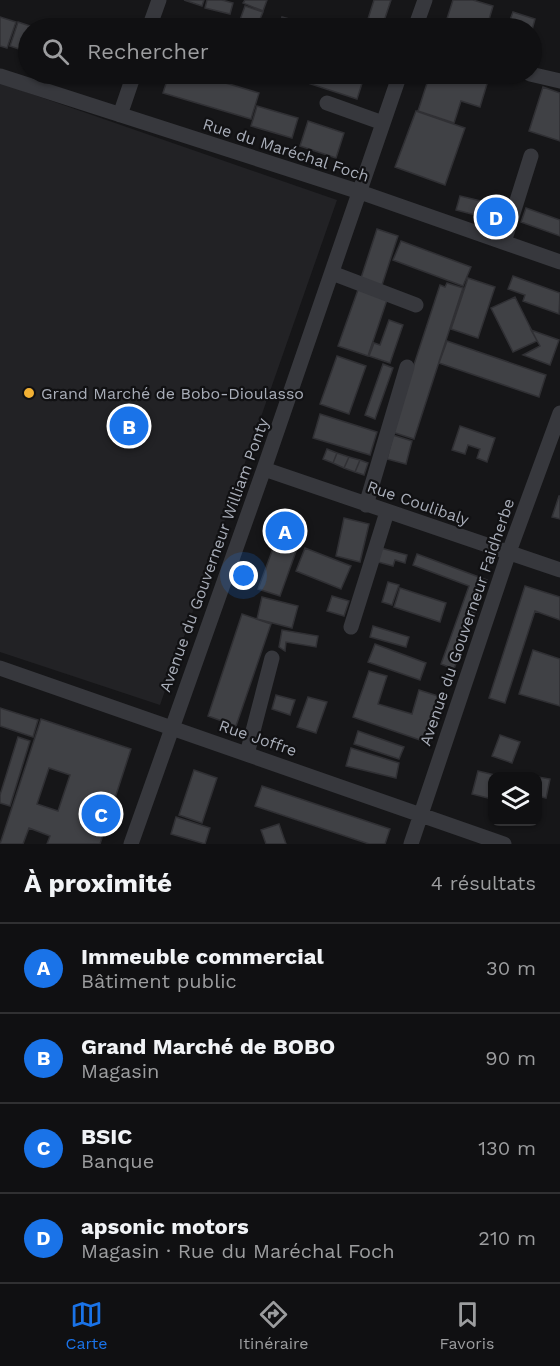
<!DOCTYPE html>
<html lang="fr">
<head>
<meta charset="utf-8">
<style>
	:root { --surface:#101012; --page:#19191b; --text:#f1f3f6; --muted:#9c9d9f; --line:#303032; --accent:#1a73e8 }
	body { margin:0; font-family:"Work Sans",sans-serif; background:var(--page); color:var(--text) }
	.controls { position:absolute; right:18px; bottom:18px; display:grid; overflow:hidden; border-radius:12px; box-shadow:0 2px 4px #0004 }
	.controls button { width:54px; height:54px; display:grid; place-items:center; padding:0; border:0; border-bottom:2px solid var(--line); background:var(--surface); color:var(--text); font:30px sans-serif }
	.you { position:absolute; left:244px; top:576px; width:21px; height:21px; margin:-15px; border:4px solid #fff; border-radius:50%; background:#1a73e8; box-shadow:0 0 0 9px #1a73e833 }
	.badge { display:grid; place-items:center; width:39px; height:39px; border-radius:50%; background:var(--accent); color:#fff; font-size:20px; font-weight:700 }
	.pin { position:absolute; translate:-50% -50%; border:3px solid #fff; box-shadow:0 2px 6px #0006 }
	.list { margin:0; padding:0; list-style:none }
	h2 { display:flex; justify-content:space-between; align-items:center; height:78px; margin:0; padding:0 24px; font-size:26px }
	h2 small { font-size:20px; font-weight:400; color:var(--muted) }
	.list li { display:grid; grid-template-columns:39px 1fr auto; gap:18px; align-items:center; box-sizing:border-box; height:90px; padding:0 24px; border-top:2px solid var(--line) }
	.list b { display:block; font-size:22px; white-space:nowrap }
	.list p { margin:0; font-size:20px; white-space:nowrap; color:var(--muted) }
	.list em { font-size:20px; font-style:normal; color:var(--muted) }
	.icon { flex:none; width:33px; height:33px; fill:none; stroke:currentColor; stroke-width:2; stroke-linecap:round; stroke-linejoin:round }
	.map { position:relative; flex:none; width:560px; height:844px; overflow:hidden }
	.search { position:absolute; background:var(--surface); box-shadow:0 2px 4px #0004; left:18px; right:18px; top:18px; height:66px; display:flex; align-items:center; gap:15px; box-sizing:border-box; padding:0 21px; border-radius:33px; color:var(--muted); font-size:22px }
	.sheet { height:438px; background:var(--surface) }
	nav { display:flex; justify-content:space-around; align-items:center; box-sizing:border-box; height:84px; border-top:2px solid var(--line); background:var(--surface); font-size:16px; color:var(--muted) }
	nav a { display:grid; justify-items:center; gap:3px }
	nav .on { color:var(--accent) }
	.map>svg:first-child { display:block }
	.built { fill:#222225 }
	.building { fill:#404145; stroke:#303034; stroke-width:1.5; fill-rule:evenodd }
	.lines { fill:none; stroke-linecap:round; stroke-linejoin:round }
	.minor { stroke:#37383d; stroke-width:15 }
	.poi-dot { fill:#f2b134; stroke:#111113; stroke-width:2 }
	.labels { text-anchor:middle; dominant-baseline:central; stroke-width:4.5; stroke-linejoin:round; paint-order:stroke }
	.street-label { font-size:16px; fill:#a8adb8; stroke:#111113 }
	.poi-label { font-size:16px; fill:#a8adb8; stroke:#111113; text-anchor:start }
</style>
</head>
<body>
<div class="map">
<svg width="560" height="844" viewBox="0 0 560 844">
	<rect width="100%" height="100%" fill="#161618"/>
	<path class="built" d="M0,83L337,200L160,705L0,652Z"/>
	<path class="building" d="M184,0H204L202,6Z
		M207,0H222L233,3L230,14L205,8Z
		M245,0H267L263,11L243,3Z
		M374,0H391L383,24L368,19Z
		M453,0H473L493,6L488,23L496,26L495,28H444Z
		M245,6L263,12L257,26L240,20Z
		M513,12L535,19L532,30V28H507Z
		M0,17L16,22L7,48L0,46Z
		M282,17L308,24L307,28L279,27Z
		M18,22L36,28H28V52L10,46Z
		M169,74H196L259,93L251,119L163,93Z
		M284,74H365L357,99L283,75Z
		M430,74H490L480,107L461,101L454,123L418,111Z
		M543,87L560,93V141L529,131Z
		M257,106L298,118L292,138L251,126Z
		M416,111L465,128L445,185L395,167Z
		M308,121L344,133L336,158L300,146Z
		M460,196L498,205L495,220L456,210Z
		M526,208L560,220V236L521,222Z
		M377,229L398,236L381,288L360,281Z
		M401,241L471,267L463,286L393,260Z
		M513,276L560,293L559,314L523,301L525,295L508,289Z
		M468,278L495,287L478,338L451,329Z
		M447,283L463,288L414,439L392,432L440,285L445,287Z
		M359,287L388,297L368,356L338,346Z
		M515,297L537,341L513,352L491,308Z
		M389,320L403,325L390,363L369,356L374,343L380,345Z
		M531,330L559,340L550,365L523,355L540,346Z
		M447,341L546,375L539,397L439,363Z
		M337,356L366,366L349,414L320,404Z
		M383,364L393,368L375,419L365,415Z
		M320,414L377,432L370,455L313,438Z
		M460,426L495,438L487,462L477,458L480,449L468,445L465,454L452,450Z
		M393,435L412,441L406,464L387,459Z
		M327,449L337,453L333,463L323,459Z
		M337,453L349,457L344,468L333,463Z
		M349,457L360,460L355,472L344,468Z
		M360,460L368,463L364,475L355,472Z
		M559,496H560V519L552,517Z
		M293,512L296,532L282,534L278,514Z
		M344,518L369,524L360,562L336,556Z
		M278,535L299,543L280,596L258,589Z
		M305,548L351,566L341,589L296,571Z
		M381,548L407,555L405,563L395,560L393,566L378,562Z
		M417,554L487,580L454,669L441,664L469,586L413,565Z
		M388,582L399,585L392,605L382,602Z
		M525,586L560,597V620L535,611L505,703L489,698Z
		M400,588L446,603L440,622L394,607Z
		M332,596L349,601L344,616L327,611Z
		M262,597L298,606L292,628L257,619Z
		M242,614L271,624L236,726L208,716Z
		M373,626L409,637L406,647L370,637Z
		M282,630L318,636L316,647L286,642L285,651L279,647Z
		M375,644L426,663L420,680L368,662Z
		M533,650L560,659V706L519,694Z
		M369,671L387,676L378,704L412,714L419,690L438,696L423,741L353,717Z
		M276,695L295,700L290,715L272,709Z
		M308,697L327,702L316,733L297,727Z
		M0,708L38,720L33,737L0,726Z
		M41,719L131,749L100,844H47L50,836L29,828L23,844H0ZM49,768L70,775L58,811L37,804Z
		M358,731L404,747L399,759L354,744Z
		M500,735L520,742L512,763L492,756Z
		M18,737L30,741L10,806L0,803V795Z
		M351,748L399,763L396,778L346,766Z
		M194,770L217,778L202,823L179,815Z
		M478,771L499,776H492V799L472,794Z
		M538,777L550,779L546,798L538,796Z
		M262,786L390,829L385,844H369L255,806Z
		M176,817L210,828L205,844L171,834Z
		M279,824L286,844H266L261,830Z"/>
	<g class="lines">
		<path class="minor" d="M149,28L159,0
			M415,28L425,0
			M530,74L560,81
			M0,76L360,192L560,262
			M327,103L383,123
			M120,115L134,74
			M504,242L531,156
			M332,273L416,305
			M264,469L560,570
			M366,505L407,367
			M351,627L387,512
			M0,668L504,844
			M247,754L272,658
			M131,844L264,469L400,74
			M411,844L509,552L560,413"/>
	</g>
	<circle class="poi-dot" cx="29" cy="393" r="6"/>
	<g class="labels">
		<g class="street-label">
			<text transform="translate(286 150) rotate(18)">Rue du Maréchal Foch</text>
			<text transform="translate(418 503) rotate(19)">Rue Coulibaly</text>
			<text transform="translate(214 555) rotate(-70)">Avenue du Gouverneur William Ponty</text>
			<text transform="translate(467 622) rotate(-71)">Avenue du Gouverneur Faidherbe</text>
			<text transform="translate(258 738) rotate(19)">Rue Joffre</text>
		</g>
		<g class="poi-label">
			<text x="41" y="393">Grand Marché de Bobo-Dioulasso</text>
		</g>
	</g>
</svg>
<div class="controls">
<button><svg class="icon" aria-label="layers" viewBox="0 0 24 24"><path d="M12 4l9 5-9 5-9-5zM3 14l9 5 9-5"/></svg></button>
</div>
<div class="you"></div>
<div class="pin badge" style="left:285px;top:531px">A</div>
<div class="pin badge" style="left:129px;top:426px">B</div>
<div class="pin badge" style="left:101px;top:814px">C</div>
<div class="pin badge" style="left:496px;top:217px">D</div>
<div class="search"><svg class="icon" aria-label="search" viewBox="0 0 24 24"><circle cx="10" cy="10" r="6"/><path d="M15 15l6 6"/></svg>Rechercher</div>
</div>
<section class="sheet">
<h2>À proximité<small>4 résultats</small></h2>
<ul class="list">
<li><span class="badge">A</span><div><b>Immeuble commercial</b><p>Bâtiment public</p></div><em>30 m</em></li>
<li><span class="badge">B</span><div><b>Grand Marché de BOBO</b><p>Magasin</p></div><em>90 m</em></li>
<li><span class="badge">C</span><div><b>BSIC</b><p>Banque</p></div><em>130 m</em></li>
<li><span class="badge">D</span><div><b>apsonic motors</b><p>Magasin · Rue du Maréchal Foch</p></div><em>210 m</em></li>
</ul>
</section>
<nav>
<a class="on"><svg class="icon" aria-label="map" viewBox="0 0 24 24"><path d="M3 6l6-2 6 2 6-2v14l-6 2-6-2-6 2zM9 4v14M15 6v14"/></svg>Carte</a>
<a><svg class="icon" aria-label="directions" viewBox="0 0 24 24"><path d="M12 3l9 9-9 9-9-9zM9 14v-3h6M13 9l2 2-2 2"/></svg>Itinéraire</a>
<a><svg class="icon" aria-label="saved" viewBox="0 0 24 24"><path d="M7 4h10v16l-5-4-5 4z"/></svg>Favoris</a>
</nav>
</body>
</html>
